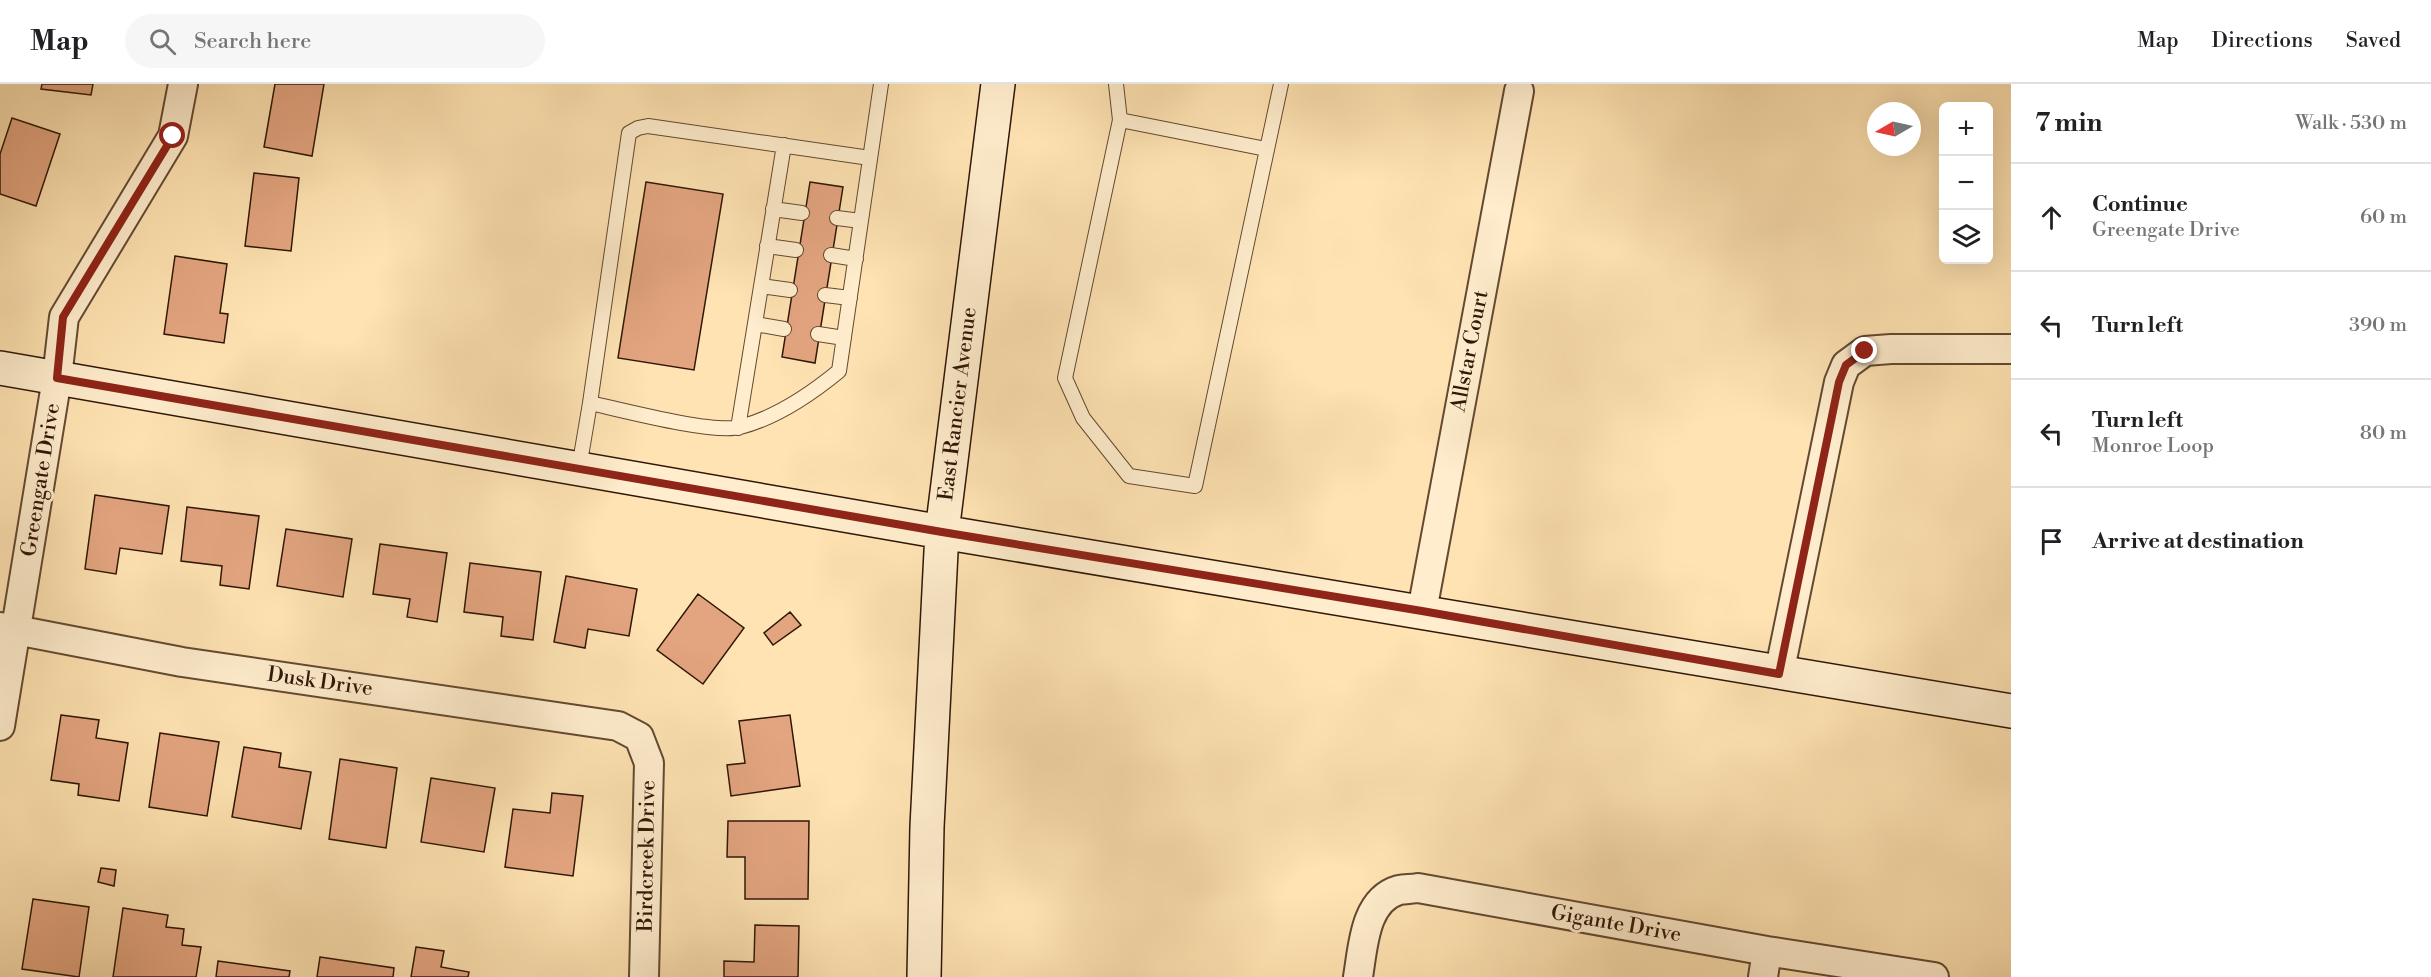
<!DOCTYPE html>
<html lang="en">
<head>
<meta charset="utf-8">
<style>
	:root { --surface:#fff; --page:#f6f6f6; --text:#202124; --muted:#757577; --line:#e0e0e0 }
	body { margin:0; font-family:"Libre Bodoni",serif; background:var(--page); color:var(--text) }
	.controls { position:absolute; right:18px; top:18px; display:grid; overflow:hidden; border-radius:9px; box-shadow:0 6px 24px #0002 }
	.controls button { width:54px; height:54px; display:grid; place-items:center; padding:0; border:0; border-bottom:2px solid var(--line); background:var(--surface); color:var(--text); font:30px sans-serif }
	.compass { position:absolute; left:1867px; top:18px; width:54px; height:54px; border-radius:50%; background:var(--surface); box-shadow:0 6px 24px #0002; rotate:261deg }
	.stop { position:absolute; width:18px; height:18px; margin:-14px; border:4px solid #8f2418; border-radius:50%; background:#fff }
	.stop.end { background:#8f2418; border-color:#fff; box-shadow:0 2px 6px #0008 }
	.list { margin:0; padding:0; list-style:none }
	h2 { display:flex; justify-content:space-between; align-items:center; height:78px; margin:0; padding:0 24px; font-size:26px }
	h2 small { font-size:20px; font-weight:400; color:var(--muted) }
	.list li { display:grid; grid-template-columns:39px 1fr auto; gap:18px; align-items:center; box-sizing:border-box; height:108px; padding:0 24px; border-top:2px solid var(--line) }
	.list b { display:block; font-size:22px; white-space:nowrap }
	.list p { margin:0; font-size:20px; white-space:nowrap; color:var(--muted) }
	.list em { font-size:20px; font-style:normal; color:var(--muted) }
	.icon { flex:none; width:33px; height:33px; fill:none; stroke:currentColor; stroke-width:2; stroke-linecap:round; stroke-linejoin:round }
	.map { position:relative; flex:none; width:2011px; height:893px; overflow:hidden }
	header { display:flex; align-items:center; gap:36px; box-sizing:border-box; height:84px; padding:0 30px; background:var(--surface); border-bottom:2px solid var(--line) }
	header strong { font-size:28px }
	nav { display:flex; gap:33px; margin-inline-start:auto; font-size:21px }
	.search { width:420px; height:54px; background:var(--page); display:flex; align-items:center; gap:15px; box-sizing:border-box; padding:0 21px; border-radius:33px; color:var(--muted); font-size:22px }
	main { display:flex }
	aside { flex:1; background:var(--surface) }
	.map>svg:first-child { display:block }
	.building { fill:#e3a580; stroke:#2f1607; stroke-width:1.5 }
	.lines { fill:none; stroke-linecap:round; stroke-linejoin:round }
	.lane-casing { stroke:#634932; stroke-width:16 }
	.street-casing { stroke:#634932; stroke-width:32 }
	.secondary-casing { stroke:#2f1607; stroke-width:36 }
	.lane { stroke:#ffedcd; stroke-width:14 }
	.street { stroke:#ffedcd; stroke-width:28 }
	.secondary { stroke:#ffedcd; stroke-width:33 }
	.route { stroke:#8f2418; stroke-width:8 }
	.labels { text-anchor:middle; dominant-baseline:central; stroke-width:6; stroke-linejoin:round; paint-order:stroke }
	.street-label { font-size:21px; fill:#2f1607; stroke:#ffedcd }
</style>
</head>
<body>
<header>
<strong>Map</strong>
<div class="search"><svg class="icon" aria-label="search" viewBox="0 0 24 24"><circle cx="10" cy="10" r="6"/><path d="M15 15l6 6"/></svg>Search here</div>
<nav><a>Map</a><a>Directions</a><a>Saved</a></nav>
</header>
<main>
<div class="map">
<svg width="2011" height="893" viewBox="0 0 2011 893">
	<rect width="100%" height="100%" fill="#ffe3b2"/>
	<filter id="stains"><feTurbulence type="fractalNoise" baseFrequency=".00333" numOctaves="4"/><feColorMatrix values="0 0 0 0 .2 0 0 0 0 .09 0 0 0 0 .02 0 0 0 .5 -.17"/></filter>
	<radialGradient id="worn" r=".72"><stop offset=".6" stop-color="#630" stop-opacity="0"/><stop offset="1" stop-color="#630" stop-opacity=".3"/></radialGradient>
	<path class="building" d="M42,0H93L91,11L41,5Z
		M275,0H324L312,72L264,63Z
		M12,34L60,50L36,122L0,110V70Z
		M254,89L299,94L291,167L245,162Z
		M646,98L723,110L694,286L618,274Z
		M810,98L843,103L815,279L782,273Z
		M175,172L227,180L220,229L228,230L224,259L164,250Z
		M95,411L169,422L162,470L120,464L116,490L85,485Z
		M187,423L259,432L249,505L220,501L222,482L181,477Z
		M286,445L352,455L343,513L277,502Z
		M380,460L447,469L437,538L407,533L410,515L373,510Z
		M470,479L541,488L533,556L501,552L503,533L464,528Z
		M566,492L637,505L629,552L588,545L585,564L554,558Z
		M698,510L744,544L703,600L657,566Z
		M790,528L801,541L773,561L764,549Z
		M61,631L99,636L96,654L128,659L119,717L78,711L79,700L51,696Z
		M790,631L800,702L731,712L727,681L745,679L739,637Z
		M160,649L219,658L207,732L149,723Z
		M244,663L281,669L279,683L311,688L301,745L232,733Z
		M340,675L397,684L386,764L329,755Z
		M431,694L495,704L484,768L421,758Z
		M552,709L583,712L573,792L505,783L513,725L550,729Z
		M728,737H809L808,815H745V773H727Z
		M101,784L116,786L114,802L98,798Z
		M33,815L89,823L79,893L22,885Z
		M123,824L168,831L166,843L184,845L182,861L201,863L196,893H113Z
		M755,841L799,842L798,893H724V877L754,878Z
		M416,863L444,867L441,883L469,888L468,893H411Z
		M320,873L394,884L393,893H317Z
		M218,877L290,887L289,893H216Z"/>
	<g class="lines">
		<defs>
			<path id="lane" d="M1116,0L1120,36L1065,294L1083,334L1129,392L1195,402L1281,0
				M1120,36L1266,65
				M773,125L802,129
				M837,134L861,137
				M767,162L796,166
				M831,171L856,175
				M761,202L790,206
				M825,211L850,214
				M755,240L784,245
				M818,250L844,254
				M590,319L629,49L638,44L648,42L870,74
				M738,344L784,61
				M579,384L590,319C622,326 713,350 740,343C775,334 811,310 839,287L881,0"/>
			<path id="street" d="M1422,527L1519,7
				M0,543L182,578L618,642L639,653L649,679L644,893
				M1779,590L1839,298L1846,281L1865,267L1891,265H2011
				M0,642L57,294L64,233L173,52L183,0
				M1358,893C1363,864 1364,816 1399,806C1405,805 1412,805 1418,804L1767,867L1934,893
				M1763,893L1767,867"/>
			<path id="secondary" d="M0,284L942,448L2011,627
				M924,893L927,743L942,448L998,0"/>
		</defs>
		<use href="#lane" class="lane-casing"/>
		<use href="#street" class="street-casing"/>
		<use href="#secondary" class="secondary-casing"/>
		<use href="#lane" class="lane"/>
		<use href="#street" class="street"/>
		<use href="#secondary" class="secondary"/>
	</g>
	<g class="lines">
		<path class="route" d="M173,52L63,233L57,294L942,448L1422,527L1779,590L1839,298L1846,281L1865,267"/>
	</g>
	<g class="labels">
		<g class="street-label">
			<text transform="translate(1470 267) rotate(-79)">Allstar Court</text>
			<text transform="translate(958 320) rotate(-83)">East Rancier Avenue</text>
			<text transform="translate(41 396) rotate(-81)">Greengate Drive</text>
			<text transform="translate(320 598) rotate(8)">Dusk Drive</text>
			<text transform="translate(647 772) rotate(-89)">Birdcreek Drive</text>
			<text transform="translate(1616 840) rotate(10)">Gigante Drive</text>
		</g>
	</g>
	<rect width="100%" height="100%" filter="url(#stains)"/>
	<rect width="100%" height="100%" fill="url(#worn)"/>
</svg>
<div class="controls">
<button>+</button>
<button>−</button>
<button><svg class="icon" aria-label="layers" viewBox="0 0 24 24"><path d="M12 4l9 5-9 5-9-5zM3 14l9 5 9-5"/></svg></button>
</div>
<svg class="compass" viewBox="-18 -18 36 36"><path d="M0-13l5 13h-10z" fill="#e53935"/><path d="M0 13l5-13h-10z" fill="#757577"/></svg>
<div class="stop" style="left:173px;top:52px"></div>
<div class="stop end" style="left:1865px;top:267px"></div>
</div>
<aside>
<h2>7 min<small>Walk · 530 m</small></h2>
<ul class="list">
<li><svg class="icon" aria-label="ahead" viewBox="0 0 24 24"><path d="M12 20V5M6 11l6-6 6 6"/></svg><div><b>Continue</b><p>Greengate Drive</p></div><em>60 m</em></li>
<li><svg class="icon" aria-label="left" viewBox="0 0 24 24"><path d="M17 20v-9H6M10 6l-5 5 5 5"/></svg><div><b>Turn left</b></div><em>390 m</em></li>
<li><svg class="icon" aria-label="left" viewBox="0 0 24 24"><path d="M17 20v-9H6M10 6l-5 5 5 5"/></svg><div><b>Turn left</b><p>Monroe Loop</p></div><em>80 m</em></li>
<li><svg class="icon" aria-label="arrive" viewBox="0 0 24 24"><path d="M6 21V4h12l-3 4 3 4H6"/></svg><div><b>Arrive at destination</b></div></li>
</ul>
</aside>
</main>
</body>
</html>
